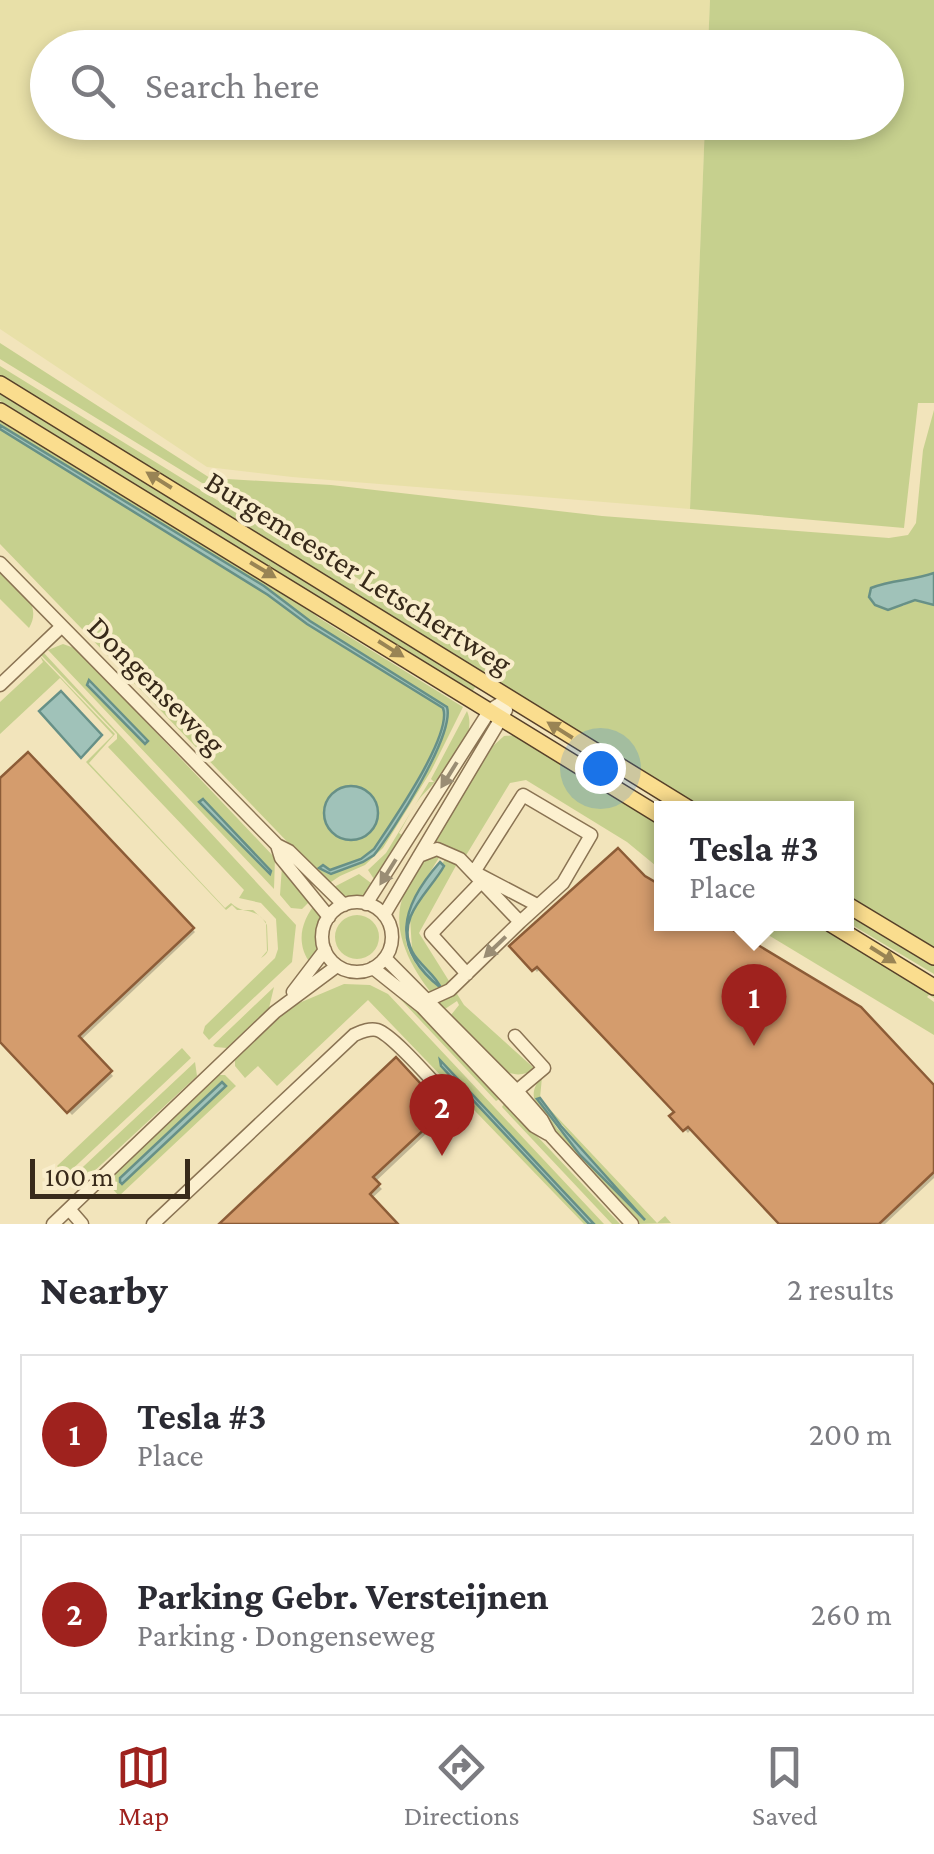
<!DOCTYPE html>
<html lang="en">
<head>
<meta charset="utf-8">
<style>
	:root { --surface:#fff; --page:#f7f7f7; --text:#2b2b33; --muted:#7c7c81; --line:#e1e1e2; --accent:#9f221e }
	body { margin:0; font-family:"Crimson Pro",serif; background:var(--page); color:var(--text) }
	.scale { position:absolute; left:30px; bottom:25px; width:160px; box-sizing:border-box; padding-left:10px; border:5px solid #382a1a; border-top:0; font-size:28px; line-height:35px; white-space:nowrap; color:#382a1a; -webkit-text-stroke:8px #f9edcb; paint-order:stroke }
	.you { position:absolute; left:600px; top:768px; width:35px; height:35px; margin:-25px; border:8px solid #fff; border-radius:50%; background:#1a73e8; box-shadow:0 0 0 15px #1a73e833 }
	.badge { display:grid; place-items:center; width:65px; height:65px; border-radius:50%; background:var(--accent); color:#fff; font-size:32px; font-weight:700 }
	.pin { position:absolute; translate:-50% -82px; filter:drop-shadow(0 2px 5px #0008) }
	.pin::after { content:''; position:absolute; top:52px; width:35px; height:30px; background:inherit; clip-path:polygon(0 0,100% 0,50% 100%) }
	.popup { position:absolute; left:654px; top:801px; width:200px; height:130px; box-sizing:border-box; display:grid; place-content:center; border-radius:0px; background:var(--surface); filter:drop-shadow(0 2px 8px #0005); font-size:32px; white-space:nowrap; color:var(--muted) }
	.popup b { font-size:38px; color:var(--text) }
	.popup::after { content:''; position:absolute; left:50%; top:100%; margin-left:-20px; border:20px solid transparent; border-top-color:var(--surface) }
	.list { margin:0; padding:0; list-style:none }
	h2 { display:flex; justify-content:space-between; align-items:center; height:130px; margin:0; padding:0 40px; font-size:42px }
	h2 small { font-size:32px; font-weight:400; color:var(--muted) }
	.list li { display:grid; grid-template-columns:65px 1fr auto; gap:30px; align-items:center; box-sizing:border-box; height:160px; margin:0 20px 20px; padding:0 20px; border:2px solid var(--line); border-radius:0px }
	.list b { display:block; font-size:38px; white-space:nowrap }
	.list p { margin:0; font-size:32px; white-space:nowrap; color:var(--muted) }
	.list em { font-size:32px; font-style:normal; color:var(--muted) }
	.icon { flex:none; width:55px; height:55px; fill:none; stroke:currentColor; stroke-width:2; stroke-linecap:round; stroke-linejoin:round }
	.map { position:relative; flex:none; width:934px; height:1224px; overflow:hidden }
	.search { position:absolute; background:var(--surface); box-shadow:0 5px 15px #0003; left:30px; right:30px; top:30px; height:110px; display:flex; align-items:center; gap:25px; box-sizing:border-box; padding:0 35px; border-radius:55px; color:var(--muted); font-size:38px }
	.sheet { height:490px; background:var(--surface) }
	nav { display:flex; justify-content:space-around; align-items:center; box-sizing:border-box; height:140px; border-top:2px solid var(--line); background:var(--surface); font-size:28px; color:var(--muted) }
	nav a { display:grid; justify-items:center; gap:5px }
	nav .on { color:var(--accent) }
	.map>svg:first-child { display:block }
	.farmland { fill:#e8e0a8 }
	.green { fill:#c6d08e; fill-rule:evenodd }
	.water { fill:#a0c2b9; stroke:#679087; stroke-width:2.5 }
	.shadow { fill:#0003 }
	.building { fill:#d49c6d; stroke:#8c5c37; stroke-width:2.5 }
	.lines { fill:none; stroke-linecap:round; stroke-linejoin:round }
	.minor-casing { stroke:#8a7353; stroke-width:15 }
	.major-casing { stroke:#574029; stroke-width:18 }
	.minor { stroke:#fcf0cf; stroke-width:12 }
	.major { stroke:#fadd8e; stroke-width:15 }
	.oneway { fill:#998454 }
	.oneway2 { fill:#9a8d74 }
	.labels { text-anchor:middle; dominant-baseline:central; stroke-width:8; stroke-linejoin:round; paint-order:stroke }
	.street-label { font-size:32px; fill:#382a1a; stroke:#f9edcb }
</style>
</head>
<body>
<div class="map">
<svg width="934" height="1224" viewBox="0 0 934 1224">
	<rect width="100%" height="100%" fill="#f2e4bb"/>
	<path class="farmland" d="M0,0H710L708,47L48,48V122L705,123L690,509L292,477L207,467L0,329Z"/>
	<path class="green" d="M710,0H934V403H918L904,528L690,509L705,123L886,122V48L708,47Z
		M0,343L210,478L331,485L602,516L889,538L908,535L916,523L923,450L934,410V573L911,580L895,581L903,606L915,600L934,605V949L847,897L846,808H701L501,686L502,683L494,677L498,671L484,656L0,359Z
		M0,366L481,663L486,667L483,675L0,377Z
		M0,391L476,686L472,692L0,401Z
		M0,415L279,587L319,618L463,707L431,771L383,848L365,865L340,876L328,884L0,544V429L268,595L307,624L444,709C448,740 392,820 374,849L361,859L330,870L323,865L326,873L363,862L377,852C398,817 453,747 447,707L310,621L264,586L0,425ZM346,786L363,789L377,804V820L359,839L347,840L325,817L328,799Z
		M0,566C16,584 44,603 29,628L0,599Z
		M63,644L77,649L275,858L274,889L48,650ZM90,680L148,740L146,743L87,685ZM203,799L271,872L270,873L200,802Z
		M44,653L296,925L292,962L209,1040L203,1033L205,1026L275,958L278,949L276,919L261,903L239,898L244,890L108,747L117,739V734L41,655Z
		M40,656L115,734L89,763L225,908L231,903C244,916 255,905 267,925L268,950C267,954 264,956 261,958L267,951L266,922L253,910H237L232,905L226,910L86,762L113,735L60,678L0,734V702L43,662Z
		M467,711C480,741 437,779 420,798C412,808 406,822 399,833L405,837L376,882L368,870L386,853L429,782H434L431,779Z
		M517,735L661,823V870L627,842L526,780L510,783L465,857L435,840L493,746L504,736Z
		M442,853C410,905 379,942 441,988L412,950L410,917L448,854L458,862L419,933L464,1005L535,1069C524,1076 514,1076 503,1070L451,1015L459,1005L457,1001L445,1009C418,980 387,934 404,894C409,882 417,870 424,859Z
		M282,866L313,898L302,909L291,908L280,895Z
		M359,874L375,886L362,899L344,898L332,888Z
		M317,902C327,923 322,944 311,964C295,944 301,920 317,902Z
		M846,912L934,964V974L847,922Z
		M335 937a22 22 0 1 1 44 0a22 22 0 1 1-44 0Z
		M750,924H825L934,988V998L929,995L927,997L934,1002V1035Z
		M344,984L370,985L388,994L604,1224H594L440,1062L589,1224H584L368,1000L277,1086L258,1066L245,1078L235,1066V1060L292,1006Z
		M274,987L269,1008L227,1048L215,1047L213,1045Z
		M390,988L414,1006L501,1098L496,1101Z
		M182,1048L191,1058L65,1176L57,1166Z
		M195,1062L197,1076L76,1188L69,1180Z
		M219,1075H225L236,1086L119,1196L109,1185V1179ZM222,1082L226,1086L123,1183L120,1182V1178Z
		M542,1077L540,1098L537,1099L557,1128L643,1220L542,1101L657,1223L665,1216L671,1223L636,1224L545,1120C535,1104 527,1093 542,1077Z
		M505,1102L620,1224H612L502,1107Z"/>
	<path class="water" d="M0,425L264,586L310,621L447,707C455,735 393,831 374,855L363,862L331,874L319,868L323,865L330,870L361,859L374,849C391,823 453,735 443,708L307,624L268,595L0,429Z
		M934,573V605L915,600L888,610L875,605L869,597L871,588C892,579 913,581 934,573Z
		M89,680L148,741L145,744L87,685Z
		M61,691L102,735L81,758L39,711Z
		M324 813a27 27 0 1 1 54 0a27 27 0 1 1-54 0Z
		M203,799L271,871L270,874L199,802Z
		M440,862L444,866C430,892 395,916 412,951C419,965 436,975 441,988C390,948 400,907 440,862Z
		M440,1060L594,1224H589L441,1066Z
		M222,1082L226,1086L122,1184L120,1182V1178Z
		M540,1098L561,1126L645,1220L580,1155L537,1099Z"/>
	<path class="shadow" d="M27,755L195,932L80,1041L113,1076L72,1115L0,1039V781Z
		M662,924H718L860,1009L934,1088V1178L885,1224H782L692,1128L688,1133L673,1117L677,1113L541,968L537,972L513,947Z
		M396,1061L447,1114L375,1182L382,1189L371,1199L395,1224H222Z"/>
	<path class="building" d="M28,752L194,928L79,1036L112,1071L67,1113L0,1042V778Z
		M618,848L645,876L662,886V924H723L861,1007L934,1085V1172L879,1224H779L688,1127L683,1131L669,1116L674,1112L537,967L532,971L509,946Z
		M396,1057L445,1110L373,1177L380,1184L370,1194L398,1224H219Z"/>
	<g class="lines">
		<defs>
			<path id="minor" d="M0,563L277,845L289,851L344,905
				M0,685L61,627
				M277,845L281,858L329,917
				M419,856L437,849L460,859L520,922L450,990L428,1000
				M322 937a35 35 0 1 1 70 0a35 35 0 1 1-70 0Z
				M366,904L490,710L509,698
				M384,915L506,710
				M520,922L563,883L591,835L523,795L474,872L537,905
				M385,958L517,1091L542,1120L550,1135L632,1224
				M373,968L422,1007L534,1126L548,1134
				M467,974L431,934L482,881
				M293,992L325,950
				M513,1094L544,1068L515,1036
				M69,1209L82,1224
				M53,1224L275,1012L337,966
				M153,1224L354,1035C361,1032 369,1028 377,1030C394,1035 439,1089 454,1104L461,1113L456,1124"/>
			<path id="major" d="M0,384L688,808
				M0,411L662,817
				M846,904L934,957
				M831,924L934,987"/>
		</defs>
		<use href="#minor" class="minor-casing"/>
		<use href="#major" class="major-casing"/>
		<use href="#minor" class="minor"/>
		<use href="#major" class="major"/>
	</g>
	<defs><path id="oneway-solid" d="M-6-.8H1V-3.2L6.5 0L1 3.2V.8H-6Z" transform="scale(2.5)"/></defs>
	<g class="oneway">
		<use href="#oneway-solid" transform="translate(159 480) rotate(-148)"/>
		<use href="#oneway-solid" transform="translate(263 570) rotate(31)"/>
		<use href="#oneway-solid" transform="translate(391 649) rotate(32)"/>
		<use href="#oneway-solid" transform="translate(560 730) rotate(-148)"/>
		<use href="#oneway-solid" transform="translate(883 955) rotate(32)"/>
	</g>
	<g class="oneway2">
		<use href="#oneway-solid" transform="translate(449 775) rotate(122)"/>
		<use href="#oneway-solid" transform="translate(388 872) rotate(122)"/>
		<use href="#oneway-solid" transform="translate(495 947) rotate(136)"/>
	</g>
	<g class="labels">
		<g class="street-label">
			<text transform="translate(359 572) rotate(32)">Burgemeester Letschertweg</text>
			<text transform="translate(157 685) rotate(45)">Dongenseweg</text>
		</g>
	</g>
</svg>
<div class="scale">100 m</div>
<div class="you"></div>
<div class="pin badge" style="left:754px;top:1046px">1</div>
<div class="popup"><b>Tesla #3</b>Place</div>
<div class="pin badge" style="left:442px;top:1156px">2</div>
<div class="search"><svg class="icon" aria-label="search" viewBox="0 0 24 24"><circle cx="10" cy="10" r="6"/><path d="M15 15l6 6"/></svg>Search here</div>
</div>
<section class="sheet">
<h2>Nearby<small>2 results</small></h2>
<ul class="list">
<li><span class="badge">1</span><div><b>Tesla #3</b><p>Place</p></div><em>200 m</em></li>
<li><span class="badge">2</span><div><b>Parking Gebr. Versteijnen</b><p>Parking · Dongenseweg</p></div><em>260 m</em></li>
</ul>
</section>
<nav>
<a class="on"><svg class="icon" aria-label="map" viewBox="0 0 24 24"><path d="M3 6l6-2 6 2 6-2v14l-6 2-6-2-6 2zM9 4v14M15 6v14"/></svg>Map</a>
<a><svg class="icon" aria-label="directions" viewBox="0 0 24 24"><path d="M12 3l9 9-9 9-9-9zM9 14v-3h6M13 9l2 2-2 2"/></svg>Directions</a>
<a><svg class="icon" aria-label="saved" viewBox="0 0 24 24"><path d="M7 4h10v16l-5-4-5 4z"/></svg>Saved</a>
</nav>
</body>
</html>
